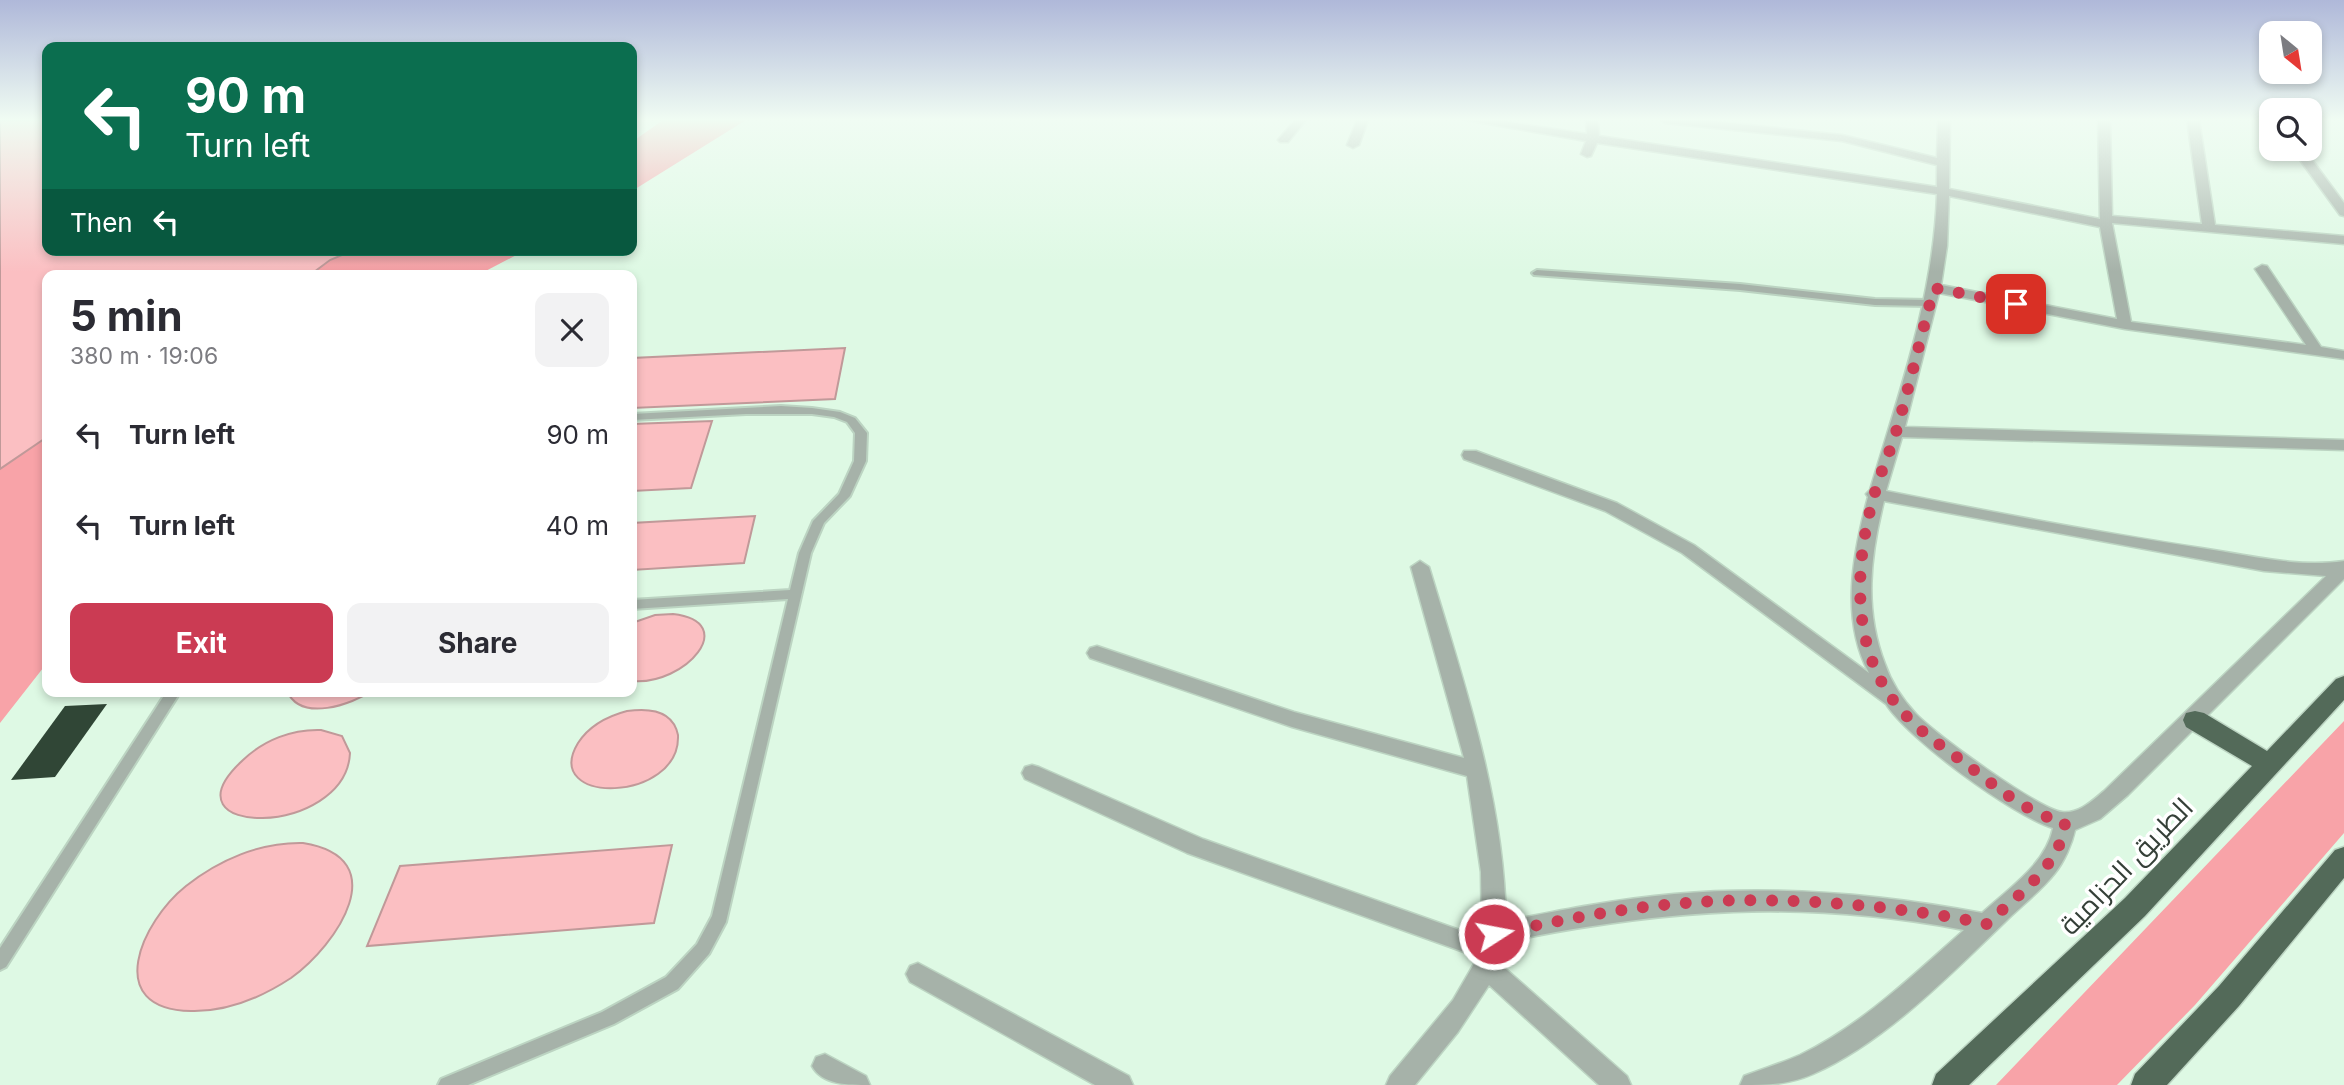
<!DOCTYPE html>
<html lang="en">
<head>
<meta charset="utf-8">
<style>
  body { margin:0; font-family:Inter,Cairo,sans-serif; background:#f2f2f3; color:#2b2b33; height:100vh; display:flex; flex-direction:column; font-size:26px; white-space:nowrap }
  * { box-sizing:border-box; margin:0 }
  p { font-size:23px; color:#7c7c81 }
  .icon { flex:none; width:38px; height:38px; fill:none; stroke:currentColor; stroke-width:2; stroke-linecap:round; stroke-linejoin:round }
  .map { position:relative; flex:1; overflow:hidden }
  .panel { position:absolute; left:42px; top:270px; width:595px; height:427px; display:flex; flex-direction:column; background:#fff; border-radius:14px; box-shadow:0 4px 10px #0003 }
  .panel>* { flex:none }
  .guide { position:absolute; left:42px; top:42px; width:595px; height:214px; border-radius:14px; box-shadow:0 4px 10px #0003; background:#0b6e4f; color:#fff; overflow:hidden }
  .needle { width:46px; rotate:150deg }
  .fabs { position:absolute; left:2259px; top:21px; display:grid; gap:14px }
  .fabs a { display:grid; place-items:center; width:63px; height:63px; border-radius:14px; background:#fff; box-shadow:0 4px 10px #0003; font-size:35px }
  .pin { position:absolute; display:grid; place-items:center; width:60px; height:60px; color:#fff; margin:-30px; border-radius:14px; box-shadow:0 4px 10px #0006 }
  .me { position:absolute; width:77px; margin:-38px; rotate:79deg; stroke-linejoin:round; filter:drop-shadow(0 0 5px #0008) }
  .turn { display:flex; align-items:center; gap:24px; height:147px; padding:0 28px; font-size:32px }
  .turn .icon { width:91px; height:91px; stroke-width:2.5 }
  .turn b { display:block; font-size:49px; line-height:60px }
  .then { display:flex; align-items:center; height:66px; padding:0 28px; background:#0003; gap:14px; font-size:26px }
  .round { display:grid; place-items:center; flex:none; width:74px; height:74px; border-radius:14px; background:#f2f2f3 }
  .head { display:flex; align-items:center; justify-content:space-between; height:119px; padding:0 28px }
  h1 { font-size:42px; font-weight:700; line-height:52px }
  .primary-button { display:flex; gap:14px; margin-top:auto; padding:14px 28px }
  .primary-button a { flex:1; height:80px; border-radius:14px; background:#cb3b53; color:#fff; font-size:28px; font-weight:700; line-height:80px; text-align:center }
  .primary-button a+a { background:#f2f2f3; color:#2b2b33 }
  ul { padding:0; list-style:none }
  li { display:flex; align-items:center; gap:21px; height:91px; padding:0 28px }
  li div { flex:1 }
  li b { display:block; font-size:26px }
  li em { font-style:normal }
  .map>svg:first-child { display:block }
  .green { fill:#f8a3a8 }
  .water { fill:#fbbfc2; stroke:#c09999; stroke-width:2 }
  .building { fill:#304636 }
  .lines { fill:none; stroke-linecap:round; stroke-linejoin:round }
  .lane-casing { stroke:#bcd4c2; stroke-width:4 }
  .street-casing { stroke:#bcd4c2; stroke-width:3 }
  .highway-casing { stroke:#bcd4c2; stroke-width:3 }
  .lane { fill:#a6b2a9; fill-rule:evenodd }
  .street { fill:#a6b2a9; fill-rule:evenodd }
  .highway { fill:#536a59; fill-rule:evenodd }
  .route { stroke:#cb3b53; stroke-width:12; stroke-dasharray:0 21.6 }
  .labels { text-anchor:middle; stroke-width:7; stroke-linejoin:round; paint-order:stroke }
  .near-street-label { font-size:28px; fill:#354038; stroke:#fff }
</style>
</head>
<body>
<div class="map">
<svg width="2344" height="1085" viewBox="0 0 2344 1085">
  <rect width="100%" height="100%" fill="#def9e4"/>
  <path class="green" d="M 663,120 L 746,120 L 632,191 L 632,142 Z
    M 354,250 L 526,250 L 478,275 L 310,275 L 330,260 Z
    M 47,437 L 47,663 L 0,723 L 0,469 Z
    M 2344,721 L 2344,833 L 2195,1005 L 2117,1085 L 1996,1085 Z"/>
  <path class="water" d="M 0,120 L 47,120 L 47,250 L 354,250 L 330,260 L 310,275 L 47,275 L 47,437 L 0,469 Z
    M 845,348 L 835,399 L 632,408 L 632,358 Z
    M 712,421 L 691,488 L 632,491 L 632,424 Z
    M 755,516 L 744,563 L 632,570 L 632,523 Z
    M 673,614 C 741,622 685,686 632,681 L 632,623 L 655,615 Z
    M 287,691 L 372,691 C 352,704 301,723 287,691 Z
    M 627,711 C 648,708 673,710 678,735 C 681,803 540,806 578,743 C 589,726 608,716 627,711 Z
    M 321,730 L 342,736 L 350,753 C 346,838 157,839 243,760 C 264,740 292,729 321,730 Z
    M 303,843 C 396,858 337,945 291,978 C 262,997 226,1012 191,1011 C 101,1009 142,921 186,886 C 219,860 260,842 303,843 Z
    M 672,845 L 654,923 L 367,946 L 400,866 Z"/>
  <path class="building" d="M 107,704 L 55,777 L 11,780 L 65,706 Z"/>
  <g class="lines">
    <g class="lane-casing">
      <path id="lane" d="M 1537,270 L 1740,284 L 1875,299 L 1930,300 L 1935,303 L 1930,306 L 1875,305 L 1740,290 L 1534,275 L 1532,273 Z
        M 781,406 L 812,408 L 840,412 L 855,418 L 867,433 L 866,461 L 850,496 L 824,523 L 811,553 L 726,922 L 709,954 L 678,989 L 614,1024 L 468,1085 L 438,1085 L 441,1079 L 602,1012 L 666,977 L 697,944 L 712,916 L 788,599 L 632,609 L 632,600 L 790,590 L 799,553 L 813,521 L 839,494 L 854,461 L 855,433 L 847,422 L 834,417 L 812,414 L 746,414 L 632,420 L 632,414 Z
        M 167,691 L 181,691 L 6,967 L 0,970 L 0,948 Z"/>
    </g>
    <g class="street-casing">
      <path id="street" d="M 1295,120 L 1306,120 L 1288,142 L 1280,142 L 1278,140 Z
        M 1357,120 L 1368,120 L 1359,145 L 1353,148 L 1347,145 Z
        M 1465,120 L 1495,120 L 1587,134 L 1586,120 L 1598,120 L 1599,136 L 1937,187 L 1937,165 L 1842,141 L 1665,123 L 1660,120 L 1702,120 L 1842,135 L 1937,158 L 1938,120 L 1950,120 L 1949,189 L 2100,219 L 2098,120 L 2110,120 L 2112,216 L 2202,224 L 2187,120 L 2199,120 L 2215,225 L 2344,236 L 2344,244 L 2112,223 L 2131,322 L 2306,345 L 2255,269 L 2262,265 L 2267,266 L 2321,347 L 2344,351 L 2344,359 L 2125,329 L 1939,293 L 1905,427 L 2344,440 L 2344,450 L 1902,437 L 1886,491 C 1991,512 2096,532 2201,548 C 2249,555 2296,568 2344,561 L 2344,579 L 2128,795 L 2100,819 L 2075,830 C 2072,844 2064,862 2055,873 C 2041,891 2021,906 2005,922 C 1950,975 1884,1043 1813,1074 C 1788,1085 1767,1085 1740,1085 L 1744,1076 C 1762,1069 1782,1063 1800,1055 C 1862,1025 1913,975 1964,930 C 1802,899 1665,909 1505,942 L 1499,963 L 1627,1076 L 1631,1085 L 1599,1085 L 1489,985 L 1458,1032 L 1415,1085 L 1386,1085 L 1390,1076 L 1453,1000 L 1478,957 L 1187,853 L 1025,779 L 1022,773 L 1025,767 L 1032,765 L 1039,767 L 1203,839 L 1482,938 L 1481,872 L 1467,776 L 1292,727 L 1090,658 L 1087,653 L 1090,648 L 1097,646 L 1294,712 L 1464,758 L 1411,567 L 1420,561 L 1429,567 C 1464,683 1504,799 1506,921 C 1561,910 1617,899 1674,894 C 1777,885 1881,894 1982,913 C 2008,889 2046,864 2053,828 C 2013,816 1908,739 1886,704 L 1682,553 L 1605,511 L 1464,459 L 1462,455 L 1464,451 L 1476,451 L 1617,503 L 1694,545 L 1869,673 C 1840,619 1853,553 1868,497 L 1866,494 L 1870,490 C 1899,393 1934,296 1937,194 L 1597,143 L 1591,156 L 1587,157 L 1581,154 L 1586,141 ZM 1949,196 L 2100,227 L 2117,319 L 1941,285 L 1947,246 ZM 1884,501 L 2264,571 L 2326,576 L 2104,791 C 2092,801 2079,814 2062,812 C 2038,809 1935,734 1916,714 C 1903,700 1891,682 1885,664 C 1864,610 1870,557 1884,501 Z
        M 2292,149 L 2304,149 L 2344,203 L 2344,216 L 2340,215 Z
        M 918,963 L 1129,1076 L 1133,1085 L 1095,1085 L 910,982 L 906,974 L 910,966 Z
        M 825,1054 L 866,1076 L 870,1085 C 848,1085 822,1085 812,1066 L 816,1057 Z"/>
    </g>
    <g class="highway-casing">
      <path id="highway" d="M 2344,676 L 2344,700 L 2145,916 L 1969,1085 L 1932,1085 L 1936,1074 L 2125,898 L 2252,766 L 2186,727 L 2183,720 L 2186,713 L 2195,711 L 2204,713 L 2267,751 L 2336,679 Z
        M 2344,847 L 2344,878 L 2239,1006 L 2167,1085 L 2131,1085 L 2135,1074 L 2219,986 L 2335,850 Z"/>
    </g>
    <use href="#lane" class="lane"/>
    <use href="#street" class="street"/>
    <use href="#highway" class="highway"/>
  </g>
  <linearGradient id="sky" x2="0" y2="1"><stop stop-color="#afb8d9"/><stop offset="0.44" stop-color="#f0fcf3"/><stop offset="1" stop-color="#f0fcf3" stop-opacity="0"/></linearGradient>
  <rect width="2344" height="272" fill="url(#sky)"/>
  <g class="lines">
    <path class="route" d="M 1494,934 C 1562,920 1630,906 1700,902 C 1788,896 1901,906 1987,924 C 2016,896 2062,865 2065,822 C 2027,815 1992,783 1961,760 C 1938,744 1915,728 1897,705 C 1849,646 1855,560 1875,492 C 1881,471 1890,452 1896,432 C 1910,384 1921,336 1934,288 L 2016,304"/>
  </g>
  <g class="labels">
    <g class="near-street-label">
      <text transform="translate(2126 866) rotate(-46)" y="10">الطريق الحزامية</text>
    </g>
  </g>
</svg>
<div class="fabs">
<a><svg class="needle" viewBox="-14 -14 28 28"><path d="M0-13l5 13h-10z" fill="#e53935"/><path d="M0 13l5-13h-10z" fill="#7c7c81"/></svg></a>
<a><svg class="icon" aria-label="search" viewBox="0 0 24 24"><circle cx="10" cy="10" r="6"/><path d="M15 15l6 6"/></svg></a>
</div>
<div class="pin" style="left:2016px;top:304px;background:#d93025"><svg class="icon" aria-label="arrive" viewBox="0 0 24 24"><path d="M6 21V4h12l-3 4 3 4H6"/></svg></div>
<svg class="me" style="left:1494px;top:934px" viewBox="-20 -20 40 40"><circle r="17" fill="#cb3b53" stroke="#fff" stroke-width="3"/><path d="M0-11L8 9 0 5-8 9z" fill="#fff"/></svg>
<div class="guide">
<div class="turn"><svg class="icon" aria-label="left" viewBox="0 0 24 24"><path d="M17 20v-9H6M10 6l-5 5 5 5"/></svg><div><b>90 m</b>Turn left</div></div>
<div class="then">Then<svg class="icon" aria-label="left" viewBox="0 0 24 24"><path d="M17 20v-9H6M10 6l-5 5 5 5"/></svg></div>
</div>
<section class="panel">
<div class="head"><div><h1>5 min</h1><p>380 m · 19:06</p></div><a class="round"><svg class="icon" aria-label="close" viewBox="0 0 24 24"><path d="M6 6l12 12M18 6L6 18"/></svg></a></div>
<ul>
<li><svg class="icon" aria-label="left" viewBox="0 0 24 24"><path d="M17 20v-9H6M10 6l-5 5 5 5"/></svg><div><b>Turn left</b></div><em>90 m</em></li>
<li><svg class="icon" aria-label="left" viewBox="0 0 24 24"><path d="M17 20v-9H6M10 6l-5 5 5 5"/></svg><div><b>Turn left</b></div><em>40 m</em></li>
</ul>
<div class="primary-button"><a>Exit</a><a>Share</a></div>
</section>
</div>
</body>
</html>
